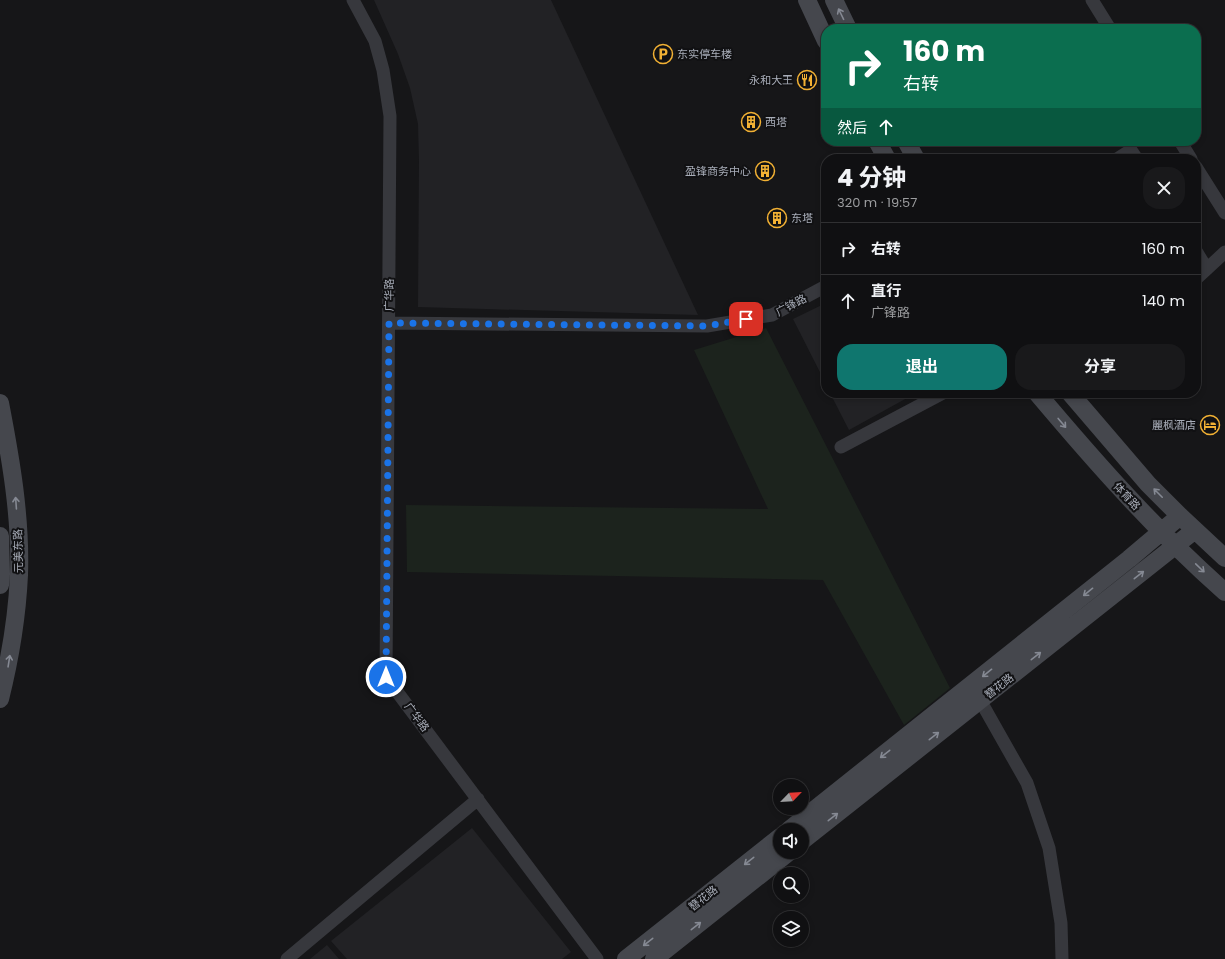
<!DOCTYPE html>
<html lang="zh">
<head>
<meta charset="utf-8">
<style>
  body { margin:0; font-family:Poppins,"Noto Sans SC",sans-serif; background:#19191b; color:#f1f3f6; height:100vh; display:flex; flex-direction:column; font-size:15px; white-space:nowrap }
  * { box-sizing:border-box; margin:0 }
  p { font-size:13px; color:#9c9d9f }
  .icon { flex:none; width:22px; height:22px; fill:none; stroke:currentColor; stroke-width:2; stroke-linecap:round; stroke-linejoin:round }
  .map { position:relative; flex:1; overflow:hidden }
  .panel { position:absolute; left:821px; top:154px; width:380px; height:244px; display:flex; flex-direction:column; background:#101012; border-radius:16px; box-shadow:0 2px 6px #0003,0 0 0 1px #303032 }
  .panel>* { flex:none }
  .hud { position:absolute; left:821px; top:24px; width:380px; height:122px; border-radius:16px; box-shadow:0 2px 6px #0003,0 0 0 1px #303032; background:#0b6e4f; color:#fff; overflow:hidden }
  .needle { width:26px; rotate:65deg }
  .fabs { position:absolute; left:773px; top:779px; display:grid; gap:8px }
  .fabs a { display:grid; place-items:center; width:36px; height:36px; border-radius:50%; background:#101012; box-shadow:0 2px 6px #0003,0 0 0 1px #303032; font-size:20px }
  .pin { position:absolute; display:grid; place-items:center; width:34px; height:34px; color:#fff; margin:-17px; border-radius:8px; box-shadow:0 2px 6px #0006 }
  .me { position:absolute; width:44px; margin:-22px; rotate:0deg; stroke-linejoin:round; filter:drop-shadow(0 0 3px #0008) }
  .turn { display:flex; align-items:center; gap:14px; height:84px; padding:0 16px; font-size:18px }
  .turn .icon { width:52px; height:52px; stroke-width:2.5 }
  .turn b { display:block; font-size:28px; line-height:34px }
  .then { display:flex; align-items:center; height:38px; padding:0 16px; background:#0003; gap:8px; font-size:15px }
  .round { display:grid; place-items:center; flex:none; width:42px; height:42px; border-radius:16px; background:#19191b }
  .summary { display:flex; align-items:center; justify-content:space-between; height:68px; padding:0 16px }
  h1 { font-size:24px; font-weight:700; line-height:30px }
  .primary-button { display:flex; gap:8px; margin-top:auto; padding:8px 16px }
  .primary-button a { flex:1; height:46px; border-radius:16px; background:#0f766e; color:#fff; font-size:16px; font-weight:700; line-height:46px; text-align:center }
  .primary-button a+a { background:#19191b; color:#f1f3f6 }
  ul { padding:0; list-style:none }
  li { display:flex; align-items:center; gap:12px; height:52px; padding:0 16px; border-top:1px solid #303032 }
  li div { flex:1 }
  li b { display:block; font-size:15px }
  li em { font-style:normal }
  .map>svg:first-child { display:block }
  .built { fill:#222225 }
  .green { fill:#1c231d }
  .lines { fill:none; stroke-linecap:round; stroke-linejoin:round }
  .street { stroke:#37383d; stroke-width:13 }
  .secondary { stroke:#45474d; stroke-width:18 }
  .oneway { stroke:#858993 }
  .route { stroke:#1a73e8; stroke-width:7; stroke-dasharray:0 12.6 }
  .labels { text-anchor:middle; stroke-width:4; stroke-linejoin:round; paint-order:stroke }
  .poi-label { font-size:11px; fill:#a8adb8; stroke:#111113; text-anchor:start }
  .street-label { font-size:11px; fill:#a8adb8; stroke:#111113 }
</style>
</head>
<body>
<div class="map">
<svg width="1225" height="959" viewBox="0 0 1225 959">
  <rect width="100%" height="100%" fill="#161618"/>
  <path class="built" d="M 374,0 L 551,0 L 698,315 L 418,307 L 419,160 L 418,124 L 410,88 L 398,54 Z
    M 826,303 L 826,384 L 793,319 Z
    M 830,393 L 916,393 L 849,430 Z
    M 472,828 L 571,952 L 562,959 L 347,959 L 331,941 Z
    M 327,945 L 339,959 L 310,959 Z"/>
  <path class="green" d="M 766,328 L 950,688 L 904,725 L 823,580 L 407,572 L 406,505 L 768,509 L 694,350 Z"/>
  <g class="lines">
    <path class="street" d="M 353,0 L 375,41 L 383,70 L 390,116 L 386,677 L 597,959
      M 1092,0 L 1110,29
      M 1180,141 L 1191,159
      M 1117,159 L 1131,150 L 1137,159
      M 1196,167 L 1225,213
      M 1196,251 L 1207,269
      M 1196,279 L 1225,252
      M 389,323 L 707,326 L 772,315 L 826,286
      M 841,447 L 943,393
      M 980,700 L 1027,783 L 1049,848 L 1061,923 L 1062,959
      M 287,959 L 478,799"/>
    <path class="secondary" d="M 807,0 L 826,41
      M 834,0 L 848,29
      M 877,141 L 887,159
      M 906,141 L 916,159
      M 1037,393 C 1096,463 1156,531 1225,592
      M 1070,393 L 1148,484 L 1180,516 L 1225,558
      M 0,403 C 11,460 21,518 19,575 C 17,617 10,659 0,699
      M 0,536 L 1,574 L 0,585
      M 789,830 L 1129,559 L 1180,516
      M 802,841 L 1195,530
      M 626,959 L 780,837
      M 654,959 L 789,852"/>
  </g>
  <defs><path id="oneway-shaft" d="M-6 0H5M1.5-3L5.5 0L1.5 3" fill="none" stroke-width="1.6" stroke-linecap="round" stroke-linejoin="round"/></defs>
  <g class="oneway">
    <use href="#oneway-shaft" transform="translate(841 14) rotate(-116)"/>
    <use href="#oneway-shaft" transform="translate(1062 423) rotate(50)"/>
    <use href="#oneway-shaft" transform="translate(1158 493) rotate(-135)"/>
    <use href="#oneway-shaft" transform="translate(16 503) rotate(-94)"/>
    <use href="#oneway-shaft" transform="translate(1200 568) rotate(44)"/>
    <use href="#oneway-shaft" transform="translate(1139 575) rotate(-38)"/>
    <use href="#oneway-shaft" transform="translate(1088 592) rotate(141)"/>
    <use href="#oneway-shaft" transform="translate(1036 656) rotate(-38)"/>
    <use href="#oneway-shaft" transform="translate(9 661) rotate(-81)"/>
    <use href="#oneway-shaft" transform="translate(987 673) rotate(141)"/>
    <use href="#oneway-shaft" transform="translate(934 736) rotate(-38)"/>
    <use href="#oneway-shaft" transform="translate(885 754) rotate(142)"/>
    <use href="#oneway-shaft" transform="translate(833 817) rotate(-38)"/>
    <use href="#oneway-shaft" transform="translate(749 861) rotate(142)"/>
    <use href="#oneway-shaft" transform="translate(696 926) rotate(-38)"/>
    <use href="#oneway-shaft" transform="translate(648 942) rotate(142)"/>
  </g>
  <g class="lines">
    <path class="route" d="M 386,677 L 389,323 L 707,326 L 746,319"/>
  </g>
  <defs>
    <g id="parking-ring" transform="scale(1)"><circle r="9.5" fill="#111113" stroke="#f2b134" stroke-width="1.5"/><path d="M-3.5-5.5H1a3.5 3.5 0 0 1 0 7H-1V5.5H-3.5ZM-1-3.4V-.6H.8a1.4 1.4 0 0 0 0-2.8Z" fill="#f2b134"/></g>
    <g id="restaurant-ring" transform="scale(1)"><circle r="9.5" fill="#111113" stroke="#f2b134" stroke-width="1.5"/><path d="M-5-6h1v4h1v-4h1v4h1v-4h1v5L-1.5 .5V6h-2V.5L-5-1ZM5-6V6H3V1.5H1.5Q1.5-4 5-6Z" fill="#f2b134"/></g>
    <g id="building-ring" transform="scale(1)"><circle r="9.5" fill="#111113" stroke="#f2b134" stroke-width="1.5"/><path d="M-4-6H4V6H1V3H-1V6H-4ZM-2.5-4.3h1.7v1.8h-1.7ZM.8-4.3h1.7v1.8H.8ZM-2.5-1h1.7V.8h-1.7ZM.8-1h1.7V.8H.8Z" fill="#f2b134"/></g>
    <g id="hotel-ring" transform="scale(1)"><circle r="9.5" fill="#111113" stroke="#f2b134" stroke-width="1.5"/><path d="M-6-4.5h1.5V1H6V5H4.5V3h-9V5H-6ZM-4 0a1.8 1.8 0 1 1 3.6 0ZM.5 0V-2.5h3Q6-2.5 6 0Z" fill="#f2b134"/></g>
  </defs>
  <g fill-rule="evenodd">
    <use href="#parking-ring" x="663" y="54"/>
    <use href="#restaurant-ring" x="807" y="80"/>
    <use href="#building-ring" x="751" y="122"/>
    <use href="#building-ring" x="765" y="171"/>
    <use href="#building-ring" x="777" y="218"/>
    <use href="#hotel-ring" x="1210" y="425"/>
  </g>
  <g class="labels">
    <g class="poi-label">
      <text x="677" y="58">东实停车楼</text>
      <text x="793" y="84" text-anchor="end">永和大王</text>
      <text x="765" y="126">西塔</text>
      <text x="751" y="175" text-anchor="end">盈锋商务中心</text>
      <text x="791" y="222">东塔</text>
      <text x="1196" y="429" text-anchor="end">麗枫酒店</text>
    </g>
    <g class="street-label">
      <text transform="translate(389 295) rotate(-90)" y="4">广华路</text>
      <text transform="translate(791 305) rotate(-28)" y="4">广锋路</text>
      <text transform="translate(1127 496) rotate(47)" y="4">体育路</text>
      <text transform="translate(18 551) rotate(-91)" y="4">元美东路</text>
      <text transform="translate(999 686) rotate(-38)" y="4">簪花路</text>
      <text transform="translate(417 717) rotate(53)" y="4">广华路</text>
      <text transform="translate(703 898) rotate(-38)" y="4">簪花路</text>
    </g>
  </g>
</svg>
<div class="fabs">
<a><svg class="needle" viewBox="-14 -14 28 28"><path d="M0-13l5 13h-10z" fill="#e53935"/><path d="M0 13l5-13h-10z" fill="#9c9d9f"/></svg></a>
<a><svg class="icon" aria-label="sound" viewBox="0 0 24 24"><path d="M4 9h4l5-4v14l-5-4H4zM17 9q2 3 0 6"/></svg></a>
<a><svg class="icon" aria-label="search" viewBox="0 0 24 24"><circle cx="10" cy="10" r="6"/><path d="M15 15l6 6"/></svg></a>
<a><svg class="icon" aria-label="layers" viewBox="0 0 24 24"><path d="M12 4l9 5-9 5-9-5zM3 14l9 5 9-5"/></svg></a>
</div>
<div class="pin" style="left:746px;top:319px;background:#d93025"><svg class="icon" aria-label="arrive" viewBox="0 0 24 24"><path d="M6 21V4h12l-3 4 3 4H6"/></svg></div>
<svg class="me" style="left:386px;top:677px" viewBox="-20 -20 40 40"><circle r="17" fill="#1a73e8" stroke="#fff" stroke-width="3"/><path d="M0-11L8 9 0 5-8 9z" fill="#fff"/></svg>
<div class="hud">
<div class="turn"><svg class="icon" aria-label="right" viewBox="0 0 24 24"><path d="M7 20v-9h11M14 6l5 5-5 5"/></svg><div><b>160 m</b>右转</div></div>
<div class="then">然后<svg class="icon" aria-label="ahead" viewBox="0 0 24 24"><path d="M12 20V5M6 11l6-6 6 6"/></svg></div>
</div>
<section class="panel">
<div class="summary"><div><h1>4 分钟</h1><p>320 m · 19:57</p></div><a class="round"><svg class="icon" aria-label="close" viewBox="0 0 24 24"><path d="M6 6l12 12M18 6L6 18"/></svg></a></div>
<ul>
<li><svg class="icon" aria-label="right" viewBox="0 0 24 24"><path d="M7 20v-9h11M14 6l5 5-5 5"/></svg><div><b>右转</b></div><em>160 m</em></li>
<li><svg class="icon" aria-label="ahead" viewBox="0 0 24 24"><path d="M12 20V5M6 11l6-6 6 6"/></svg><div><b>直行</b><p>广锋路</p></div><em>140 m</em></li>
</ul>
<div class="primary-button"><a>退出</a><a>分享</a></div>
</section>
</div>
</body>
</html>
